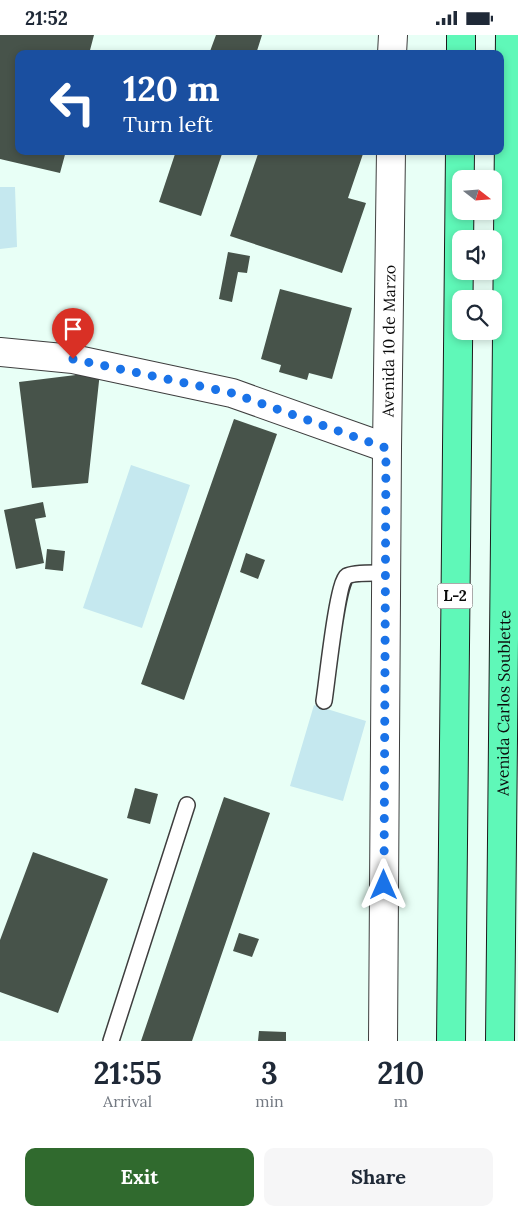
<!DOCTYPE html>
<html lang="en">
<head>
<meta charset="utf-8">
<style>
  body { margin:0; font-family:Lora,serif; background:#f6f6f7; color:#1f2937; height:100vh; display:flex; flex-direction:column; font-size:19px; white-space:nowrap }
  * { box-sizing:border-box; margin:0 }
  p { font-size:16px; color:#747a83 }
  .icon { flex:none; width:28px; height:28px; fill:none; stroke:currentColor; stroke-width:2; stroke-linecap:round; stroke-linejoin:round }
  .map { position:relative; height:1006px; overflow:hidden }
  .side { display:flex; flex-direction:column; background:#fff; flex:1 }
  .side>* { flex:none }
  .banner { position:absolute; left:15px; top:15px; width:489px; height:105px; border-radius:10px; box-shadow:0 2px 8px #0003; background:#1a4fa0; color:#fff; overflow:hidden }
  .needle { width:32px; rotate:107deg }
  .fabs { position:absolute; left:452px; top:135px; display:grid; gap:10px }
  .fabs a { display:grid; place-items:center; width:50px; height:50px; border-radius:10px; background:#fff; box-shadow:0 2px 8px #0003; font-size:25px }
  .pin { position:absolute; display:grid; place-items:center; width:42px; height:42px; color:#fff; margin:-51px -21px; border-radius:50% 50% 50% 0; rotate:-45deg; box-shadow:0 0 5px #0007 }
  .pin .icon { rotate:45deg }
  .me { position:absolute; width:55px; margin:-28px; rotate:0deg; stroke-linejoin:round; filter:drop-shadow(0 0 4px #0008) }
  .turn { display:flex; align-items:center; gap:18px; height:105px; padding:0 25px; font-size:22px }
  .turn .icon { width:65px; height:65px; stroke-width:2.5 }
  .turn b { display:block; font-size:35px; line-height:42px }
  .eta { display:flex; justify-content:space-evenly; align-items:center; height:85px; text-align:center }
  .eta b { font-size:30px; font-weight:800; line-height:35px }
  .button { display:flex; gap:10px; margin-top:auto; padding:10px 25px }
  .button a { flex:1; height:58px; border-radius:10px; background:#306a2e; color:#fff; font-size:20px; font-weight:800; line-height:58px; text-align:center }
  .button a+a { background:#f6f6f7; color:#1f2937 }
  .status { display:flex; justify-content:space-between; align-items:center; height:35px; padding:0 25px; background:#fff; direction:ltr }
  .status svg { height:14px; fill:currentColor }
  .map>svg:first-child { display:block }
  .pitch { fill:#c5e8ef }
  .building { fill:#47534a }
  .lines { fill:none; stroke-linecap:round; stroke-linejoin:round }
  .lane-casing { stroke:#3e3e3e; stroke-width:18 }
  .street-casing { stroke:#3e3e3e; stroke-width:30 }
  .primary-casing { stroke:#1c1c1c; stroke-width:30 }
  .lane { stroke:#fff; stroke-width:15 }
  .street { stroke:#fff; stroke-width:28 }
  .primary { stroke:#5ff8b8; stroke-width:28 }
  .route { stroke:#1a73e8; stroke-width:9; stroke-dasharray:0 16.2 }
  .labels { text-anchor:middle; stroke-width:5; stroke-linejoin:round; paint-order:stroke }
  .shield { fill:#fff; stroke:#545454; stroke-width:1 }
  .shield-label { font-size:15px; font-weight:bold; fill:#0b0b0b }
  .street-label { font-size:16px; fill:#0b0b0b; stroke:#fff }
</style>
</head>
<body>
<div class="status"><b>21:52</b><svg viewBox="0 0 49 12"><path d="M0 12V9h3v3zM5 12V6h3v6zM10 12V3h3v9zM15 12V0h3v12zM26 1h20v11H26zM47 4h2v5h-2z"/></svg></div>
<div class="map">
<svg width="518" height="1006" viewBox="0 0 518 1006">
  <rect width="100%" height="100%" fill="#e8fff6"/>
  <path class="pitch" d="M 0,152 L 15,152 L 17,212 L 0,214 Z
    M 131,430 L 190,450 L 142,593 L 83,573 Z
    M 314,670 L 366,686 L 343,766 L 290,751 Z"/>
  <path class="building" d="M 0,0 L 94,0 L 89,19 L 19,19 L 19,116 L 66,116 L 60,138 L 0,124 Z
    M 216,0 L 262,0 L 256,19 L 209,19 Z
    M 176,116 L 223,116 L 201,181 L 159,167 Z
    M 259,116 L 364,116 L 348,163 L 366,168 L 342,238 L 230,201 Z
    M 228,217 L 250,221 L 247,238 L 238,237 L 232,267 L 219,264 Z
    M 280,254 L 352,273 L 332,344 L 309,338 L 307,345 L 279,337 L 281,330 L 261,324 Z
    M 100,337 L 88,448 L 32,453 L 19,347 Z
    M 234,384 L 277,399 L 184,665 L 141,649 Z
    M 43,467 L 46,482 L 35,484 L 44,528 L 16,534 L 4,475 Z
    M 47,514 L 65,516 L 63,536 L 45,534 Z
    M 246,518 L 265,525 L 258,544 L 240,537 Z
    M 135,753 L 158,759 L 150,789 L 127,783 Z
    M 224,762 L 270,778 L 192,1006 L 141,1006 Z
    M 33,817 L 108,844 L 58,978 L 0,957 L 0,905 Z
    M 239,898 L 259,904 L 252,922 L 233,916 Z
    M 259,996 L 286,997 L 286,1006 L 258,1006 Z"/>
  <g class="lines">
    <g class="lane-casing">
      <path id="lane" d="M 324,666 C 327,648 337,547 347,541 C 354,537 377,538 386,538
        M 111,1006 L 187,770"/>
    </g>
    <g class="street-casing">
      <g id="street">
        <path d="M 392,19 L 393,0"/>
        <path d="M 0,317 L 73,324 L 232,358 L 387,413"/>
        <path id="s1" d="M 383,1006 L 387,413 L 391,116"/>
      </g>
    </g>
    <g class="primary-casing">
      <g id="primary">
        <path d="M 461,19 L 461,0"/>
        <path d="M 451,1006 L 460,116"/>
        <path id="s2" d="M 500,1006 L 510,0"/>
      </g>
    </g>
    <use href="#lane" class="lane"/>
    <use href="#street" class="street"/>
    <use href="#primary" class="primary"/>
  </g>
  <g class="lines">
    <path class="route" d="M 73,324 L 232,358 L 386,413 L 384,850"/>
  </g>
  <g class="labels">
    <rect class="shield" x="437.5" y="548.5" width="35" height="25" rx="4"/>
    <g class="shield-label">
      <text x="455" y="566">L-2</text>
    </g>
    <g class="street-label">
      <text dy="6" stroke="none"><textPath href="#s1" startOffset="700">Avenida 10 de Marzo</textPath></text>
      <text dy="6" stroke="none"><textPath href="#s2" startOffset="338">Avenida Carlos Soublette</textPath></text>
    </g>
  </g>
</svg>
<div class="fabs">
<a><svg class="needle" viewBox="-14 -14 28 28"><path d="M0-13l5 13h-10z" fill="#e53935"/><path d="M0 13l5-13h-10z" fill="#747a83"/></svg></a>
<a><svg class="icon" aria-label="sound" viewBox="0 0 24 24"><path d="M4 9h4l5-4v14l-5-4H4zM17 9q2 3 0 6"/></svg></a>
<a><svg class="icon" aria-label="search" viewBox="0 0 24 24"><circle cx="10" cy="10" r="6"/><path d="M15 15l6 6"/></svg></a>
</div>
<div class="pin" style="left:73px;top:324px;background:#d93025"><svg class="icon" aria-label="arrive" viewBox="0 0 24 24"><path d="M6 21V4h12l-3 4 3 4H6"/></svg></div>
<svg class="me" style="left:384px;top:850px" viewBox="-20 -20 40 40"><path d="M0-17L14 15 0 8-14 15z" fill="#1a73e8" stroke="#fff" stroke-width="4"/></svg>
<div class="banner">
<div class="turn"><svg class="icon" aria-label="left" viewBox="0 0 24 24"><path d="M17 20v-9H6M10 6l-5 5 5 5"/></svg><div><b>120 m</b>Turn left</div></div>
</div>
</div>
<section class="side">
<div class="eta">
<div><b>21:55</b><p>Arrival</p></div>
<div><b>3</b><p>min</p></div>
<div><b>210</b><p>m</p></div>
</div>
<div class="button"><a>Exit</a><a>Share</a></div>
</section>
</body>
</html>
